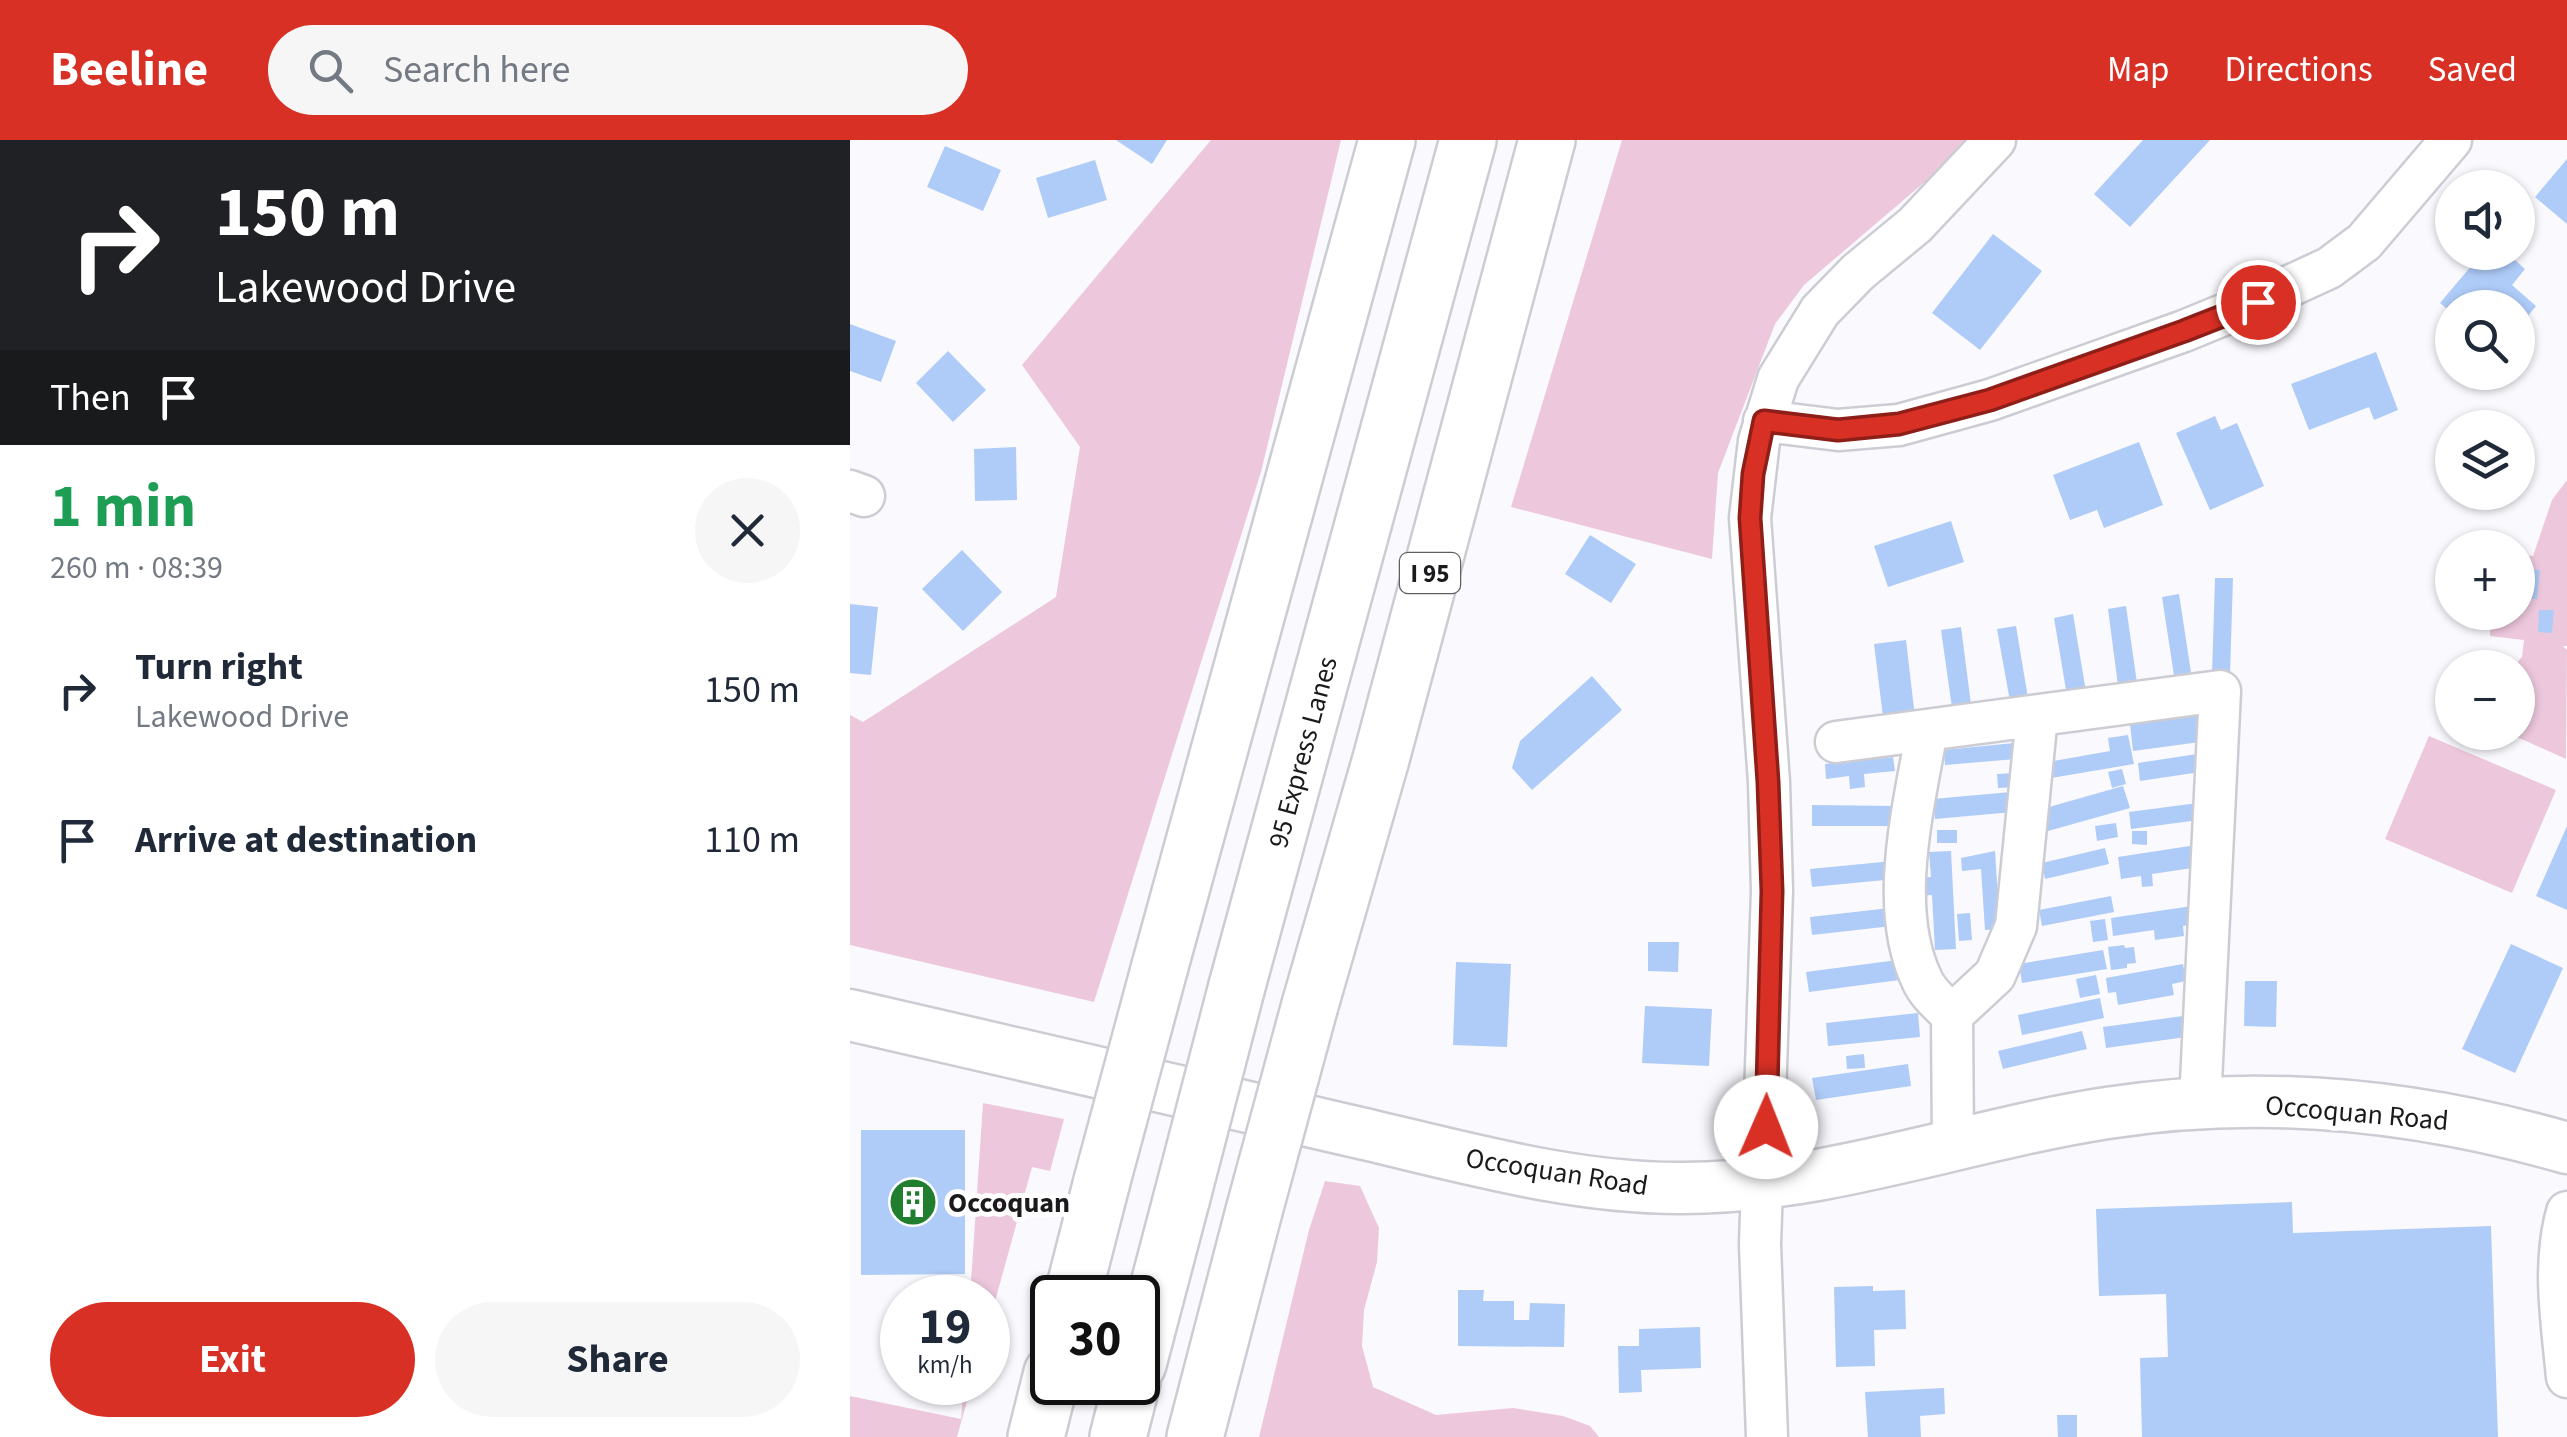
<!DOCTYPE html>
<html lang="en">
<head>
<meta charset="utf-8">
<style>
  body { margin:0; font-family:"Source Sans 3",sans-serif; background:#f6f6f7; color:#1f2937; height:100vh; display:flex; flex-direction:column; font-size:38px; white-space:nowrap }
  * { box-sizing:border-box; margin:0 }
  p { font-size:32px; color:#747a83 }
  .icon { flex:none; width:55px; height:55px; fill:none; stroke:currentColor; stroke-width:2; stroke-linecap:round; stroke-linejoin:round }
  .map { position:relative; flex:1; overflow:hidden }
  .sheet { display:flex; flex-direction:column; background:#fff; width:850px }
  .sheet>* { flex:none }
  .hud { background:#202124; color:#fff; overflow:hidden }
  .buttons { position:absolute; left:1585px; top:30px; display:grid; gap:20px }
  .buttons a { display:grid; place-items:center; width:100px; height:100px; border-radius:50%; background:#fff; box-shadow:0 2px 8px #0004; font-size:50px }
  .speed { position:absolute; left:30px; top:1135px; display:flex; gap:20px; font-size:50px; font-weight:700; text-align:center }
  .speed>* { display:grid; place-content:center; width:130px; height:130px; border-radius:50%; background:#fff; box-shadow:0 2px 8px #0004; line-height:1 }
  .speed small { font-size:25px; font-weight:400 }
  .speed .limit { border:5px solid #111; border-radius:15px; background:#fff; color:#111 }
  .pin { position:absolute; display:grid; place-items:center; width:85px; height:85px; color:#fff; margin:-42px; border:5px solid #fff; border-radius:50%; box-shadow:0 2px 10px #0007 }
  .me { position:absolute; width:110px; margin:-55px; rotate:1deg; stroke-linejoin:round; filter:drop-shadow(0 0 8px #0008) }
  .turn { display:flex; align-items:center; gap:35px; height:210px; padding:0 50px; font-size:45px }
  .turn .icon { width:130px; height:130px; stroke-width:2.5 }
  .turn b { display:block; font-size:70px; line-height:85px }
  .then { display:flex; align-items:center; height:95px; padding:0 50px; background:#0003; gap:20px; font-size:38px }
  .round { display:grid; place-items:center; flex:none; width:105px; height:105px; border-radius:52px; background:#f6f6f7 }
  .headline { display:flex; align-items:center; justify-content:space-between; height:170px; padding:0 50px }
  h1 { font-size:60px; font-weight:700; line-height:75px; color:#1e9e55 }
  .action { display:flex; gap:20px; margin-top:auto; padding:20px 50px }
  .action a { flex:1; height:115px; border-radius:60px; background:#d93025; color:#fff; font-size:40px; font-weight:700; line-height:115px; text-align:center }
  .action a+a { background:#f6f6f7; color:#1f2937 }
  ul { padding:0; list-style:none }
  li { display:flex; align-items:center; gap:30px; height:150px; padding:0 50px }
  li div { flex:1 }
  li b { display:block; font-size:38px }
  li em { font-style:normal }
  header { display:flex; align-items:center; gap:60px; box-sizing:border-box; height:140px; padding:0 50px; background:#d93025; color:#fff }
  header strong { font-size:48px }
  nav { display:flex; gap:55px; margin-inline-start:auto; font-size:35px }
  .search { width:700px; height:90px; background:#f6f6f7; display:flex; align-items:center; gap:25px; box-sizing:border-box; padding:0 35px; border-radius:55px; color:#747a83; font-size:38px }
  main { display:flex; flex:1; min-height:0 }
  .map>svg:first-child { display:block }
  .green { fill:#edc8dd }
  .building { fill:#afccf8 }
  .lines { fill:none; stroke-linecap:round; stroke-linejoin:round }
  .minor-casing { stroke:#ccccd4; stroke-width:45 }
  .major-casing { stroke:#ccccd4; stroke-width:55 }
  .highway-casing { stroke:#ccccd4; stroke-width:60 }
  .minor { stroke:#fff; stroke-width:40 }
  .major { stroke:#fff; stroke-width:50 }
  .highway { stroke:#fff; stroke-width:55 }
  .highway-bridge-casing { stroke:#ccccd4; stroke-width:60; stroke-linecap:butt }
  .highway-bridge { stroke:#fff; stroke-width:55 }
  .route-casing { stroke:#8d1f18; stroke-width:25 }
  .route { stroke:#d93025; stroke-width:18 }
  .labels { text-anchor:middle; stroke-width:10; stroke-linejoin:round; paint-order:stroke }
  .shield { fill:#fff; stroke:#5f5f61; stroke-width:2.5 }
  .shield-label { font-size:25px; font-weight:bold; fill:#1a1a1d }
  .street-label { font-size:28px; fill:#1a1a1d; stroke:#fff }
  .poi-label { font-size:28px; font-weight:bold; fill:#1a1a1d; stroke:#fff; text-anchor:start }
</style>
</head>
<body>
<header>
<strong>Beeline</strong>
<div class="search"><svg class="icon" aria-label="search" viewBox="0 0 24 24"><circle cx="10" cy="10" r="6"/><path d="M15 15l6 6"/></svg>Search here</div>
<nav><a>Map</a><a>Directions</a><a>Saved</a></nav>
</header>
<main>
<section class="sheet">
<div class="hud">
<div class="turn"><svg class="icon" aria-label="right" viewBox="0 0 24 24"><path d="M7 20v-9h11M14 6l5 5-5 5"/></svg><div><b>150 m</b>Lakewood Drive</div></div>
<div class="then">Then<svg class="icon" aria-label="arrive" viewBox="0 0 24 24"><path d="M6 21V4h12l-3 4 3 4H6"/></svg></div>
</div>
<div class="headline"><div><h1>1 min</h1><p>260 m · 08:39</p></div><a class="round"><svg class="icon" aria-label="close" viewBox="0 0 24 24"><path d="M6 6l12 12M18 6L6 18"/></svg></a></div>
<ul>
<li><svg class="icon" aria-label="right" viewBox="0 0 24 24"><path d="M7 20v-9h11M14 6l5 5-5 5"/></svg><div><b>Turn right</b><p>Lakewood Drive</p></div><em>150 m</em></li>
<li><svg class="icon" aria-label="arrive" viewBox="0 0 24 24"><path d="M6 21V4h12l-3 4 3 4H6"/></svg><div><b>Arrive at destination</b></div><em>110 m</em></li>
</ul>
<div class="action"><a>Exit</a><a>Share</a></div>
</section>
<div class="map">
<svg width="1717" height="1297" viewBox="0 0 1717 1297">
  <rect width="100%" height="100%" fill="#f9f9fe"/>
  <path class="green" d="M 361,0 L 491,0 L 411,332 L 244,862 L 0,805 L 0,575 L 13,582 L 206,457 L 230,307 L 172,225 Z
    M 772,0 L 1116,0 L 1104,17 L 954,145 L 925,184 L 868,333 L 862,419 L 661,367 Z
    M 1717,340 L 1717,506 L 1713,506 L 1717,510 L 1716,619 L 1658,593 L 1668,592 L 1668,528 L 1663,527 L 1672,517 L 1674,500 L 1640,496 L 1641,473 L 1668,472 L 1668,415 L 1683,416 L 1702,360 Z
    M 1579,596 L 1706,650 L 1662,753 L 1535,699 Z
    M 133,963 L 214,979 L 200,1031 L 182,1027 L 138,1187 L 138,1158 L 120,1157 Z
    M 475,1041 L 510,1046 L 529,1088 L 527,1122 L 514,1170 L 512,1206 L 523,1247 L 586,1275 L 663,1268 L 713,1276 L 740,1286 L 749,1297 L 409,1297 L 459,1090 Z
    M 114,1243 L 122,1243 L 107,1297 L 0,1297 L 0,1256 L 111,1279 Z"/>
  <path class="building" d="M 266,0 L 317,0 L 302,24 Z
    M 1293,0 L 1360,0 L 1280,87 L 1244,54 Z
    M 95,6 L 151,30 L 133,71 L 77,47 Z
    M 1717,19 L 1717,84 L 1685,57 Z
    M 245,20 L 257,60 L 198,78 L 186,38 Z
    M 1143,94 L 1192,131 L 1130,210 L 1082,173 Z
    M 1633,112 L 1656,112 L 1675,129 L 1662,145 L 1686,166 L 1668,188 L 1668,168 L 1602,168 L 1602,173 L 1590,163 Z
    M 0,184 L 46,201 L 31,242 L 0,231 Z
    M 98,211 L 136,250 L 103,282 L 66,243 Z
    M 1526,212 L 1548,270 L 1524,280 L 1519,267 L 1459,290 L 1441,244 Z
    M 1365,276 L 1371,290 L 1387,283 L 1414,346 L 1360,370 L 1326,293 Z
    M 1289,302 L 1313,365 L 1254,388 L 1247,370 L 1220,380 L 1203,335 Z
    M 166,307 L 167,360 L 125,361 L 124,309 Z
    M 1101,381 L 1114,422 L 1038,447 L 1024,406 Z
    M 740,395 L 786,424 L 761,463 L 715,434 Z
    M 112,410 L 152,452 L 113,491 L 72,449 Z
    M 1668,428 L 1690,430 L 1687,459 L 1668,458 Z
    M 1365,438 L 1383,438 L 1380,534 L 1362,534 Z
    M 1329,454 L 1342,539 L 1325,542 L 1312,457 Z
    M 0,464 L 28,467 L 21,535 L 0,533 Z
    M 1276,466 L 1288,550 L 1269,553 L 1258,469 Z
    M 1689,470 L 1704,470 L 1702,493 L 1688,492 Z
    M 1223,474 L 1236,552 L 1217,556 L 1204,478 Z
    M 1166,486 L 1179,564 L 1161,567 L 1147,489 Z
    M 1111,487 L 1122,572 L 1103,575 L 1091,490 Z
    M 1056,500 L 1066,586 L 1033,577 L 1024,504 Z
    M 742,536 L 772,570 L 682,650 L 662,628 L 670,601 Z
    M 1347,575 L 1350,602 L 1283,611 L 1280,584 Z
    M 1278,595 L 1284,624 L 1201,638 L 1198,622 L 1260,611 L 1258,598 Z
    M 1164,603 L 1166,619 L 1095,625 L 1094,610 Z
    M 1347,614 L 1350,632 L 1290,641 L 1288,623 Z
    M 1043,617 L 1045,631 L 1014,634 L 1015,647 L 1000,649 L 999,636 L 976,639 L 975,624 Z
    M 1272,629 L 1276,644 L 1262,648 L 1258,632 Z
    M 1164,633 L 1165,647 L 1148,648 L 1147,634 Z
    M 1273,646 L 1280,668 L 1198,691 L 1192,669 Z
    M 1161,652 L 1163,672 L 1085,679 L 1083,659 Z
    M 1348,663 L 1349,680 L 1281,689 L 1279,672 Z
    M 962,665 L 1046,666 L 1046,686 L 962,686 Z
    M 1266,683 L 1268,697 L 1247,701 L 1245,686 Z
    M 1717,686 L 1717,770 L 1686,756 Z
    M 1087,690 L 1107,690 L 1107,703 L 1087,703 Z
    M 1282,691 L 1297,691 L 1297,705 L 1282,704 Z
    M 1346,705 L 1349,727 L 1302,734 L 1303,746 L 1292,747 L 1291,736 L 1271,739 L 1268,717 Z
    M 1255,708 L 1259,724 L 1195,739 L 1192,723 Z
    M 1101,711 L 1106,809 L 1085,810 L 1082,755 L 1068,756 L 1067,738 L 1081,737 L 1079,712 Z
    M 1145,711 L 1150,789 L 1135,790 L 1131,729 L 1112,731 L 1111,718 Z
    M 1043,721 L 1045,739 L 962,747 L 960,729 Z
    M 1261,756 L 1264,772 L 1192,786 L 1189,770 Z
    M 1342,766 L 1344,784 L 1333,786 L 1334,796 L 1305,800 L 1304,790 L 1263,796 L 1261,778 Z
    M 1040,768 L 1042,786 L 962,795 L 960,777 Z
    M 1120,773 L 1122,800 L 1109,801 L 1107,774 Z
    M 1255,779 L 1258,800 L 1243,802 L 1240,781 Z
    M 798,802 L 829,802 L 828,832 L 798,831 Z
    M 1661,804 L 1713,828 L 1665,933 L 1612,909 Z
    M 1274,805 L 1275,808 L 1284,807 L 1286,823 L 1277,824 L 1277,828 L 1261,830 L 1258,807 Z
    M 1253,810 L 1257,829 L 1172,843 L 1169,824 Z
    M 1055,819 L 1057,839 L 959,852 L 956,832 Z
    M 606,822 L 661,824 L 657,907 L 603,905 Z
    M 1333,824 L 1336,841 L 1322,844 L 1324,855 L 1268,865 L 1266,852 L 1258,853 L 1256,838 Z
    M 1246,835 L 1250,854 L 1230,858 L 1226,839 Z
    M 1395,841 L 1427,841 L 1426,887 L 1394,886 Z
    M 1250,858 L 1254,878 L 1172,895 L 1168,875 Z
    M 795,866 L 862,869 L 859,926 L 792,923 Z
    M 1068,873 L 1070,897 L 978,906 L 976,883 Z
    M 1333,876 L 1336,897 L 1256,908 L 1253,887 Z
    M 1232,891 L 1237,909 L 1153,929 L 1148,911 Z
    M 1014,914 L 1015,928 L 997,929 L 996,916 Z
    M 1058,924 L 1061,946 L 966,960 L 962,938 Z
    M 11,990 L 115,990 L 115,1134 L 11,1135 Z
    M 1442,1062 L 1443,1093 L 1641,1086 L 1648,1297 L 1292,1297 L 1290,1218 L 1318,1217 L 1316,1154 L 1249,1156 L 1246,1069 Z
    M 1023,1146 L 1023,1151 L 1055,1150 L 1056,1189 L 1024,1190 L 1025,1226 L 986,1227 L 984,1147 Z
    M 608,1150 L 634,1150 L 633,1161 L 664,1161 L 664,1180 L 679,1180 L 680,1163 L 715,1164 L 714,1207 L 608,1206 Z
    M 49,1180 L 52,1180 L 52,1226 L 47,1226 Z
    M 850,1187 L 851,1228 L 791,1230 L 792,1252 L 769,1253 L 768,1206 L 789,1206 L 789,1189 Z
    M 1094,1248 L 1095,1274 L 1070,1276 L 1071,1297 L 1018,1297 L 1015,1252 Z
    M 1207,1275 L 1227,1275 L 1227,1297 L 1208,1297 Z"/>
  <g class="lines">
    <g class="minor-casing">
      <path id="minor" d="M 914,281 L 988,290 L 1049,285 L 1140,260 L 1334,191 L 1407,161 L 1479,128 L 1514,102 L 1601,0
        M 0,351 L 14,356
        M 1077,590 C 1064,666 1037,767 1072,840 C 1078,854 1092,865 1102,875 L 1103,1006
        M 986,602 L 1370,551 L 1350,963
        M 1102,875 L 1145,835 L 1166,786 L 1187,576
        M 1717,1072 C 1702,1126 1712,1183 1717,1237
        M 917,1297 L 910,1104 L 922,751 L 919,642 L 900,378 L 909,301 L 928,239 L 970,171 L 1008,132 L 1065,85 L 1145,0"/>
    </g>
    <g class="major-casing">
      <path id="major" d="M 0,875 C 165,914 331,952 497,990 C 607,1015 720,1049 833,1048 C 978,1048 1115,995 1257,973 C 1411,949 1568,965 1717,1008"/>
    </g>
    <g class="highway-casing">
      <path id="highway" d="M 310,826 L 537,0
        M 387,846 L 618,0
        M 460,865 L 531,619 L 697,0
        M 222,1158 L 252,1041
        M 288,1224 L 332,1057
        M 186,1297 L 202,1233
        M 268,1297 L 282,1242
        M 345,1297 L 404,1071"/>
    </g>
    <use href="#minor" class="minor"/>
    <use href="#major" class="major"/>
    <use href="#highway" class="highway"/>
    <g class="highway-bridge-casing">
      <path id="highway-bridge" d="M 252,1041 L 310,826
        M 332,1057 L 387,846
        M 404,1071 L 460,865"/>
    </g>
    <use href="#highway-bridge" class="highway-bridge"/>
  </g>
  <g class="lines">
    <g class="route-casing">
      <path id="route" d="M 916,987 L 922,751 L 918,642 L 900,378 L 903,334 L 914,281 L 988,290 L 1049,284 L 1140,260 L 1334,191 L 1408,162"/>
    </g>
    <use href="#route" class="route"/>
  </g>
  <defs>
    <g id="building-disc" transform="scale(2.5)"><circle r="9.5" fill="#217e2f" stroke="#fff"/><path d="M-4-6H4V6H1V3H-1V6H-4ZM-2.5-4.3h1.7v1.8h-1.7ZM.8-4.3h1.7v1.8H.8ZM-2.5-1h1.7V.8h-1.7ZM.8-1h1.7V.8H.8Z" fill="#fff"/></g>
  </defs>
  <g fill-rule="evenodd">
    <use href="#building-disc" x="63" y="1062"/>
  </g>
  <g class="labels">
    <rect class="shield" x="550" y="413" width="60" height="40" rx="8"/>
    <g class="shield-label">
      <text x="580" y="442">I 95</text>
    </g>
    <g class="street-label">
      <text transform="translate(452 612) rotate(-75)" y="10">95 Express Lanes</text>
      <text transform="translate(1507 972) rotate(5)" y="10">Occoquan Road</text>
      <text transform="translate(707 1031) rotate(9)" y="10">Occoquan Road</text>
    </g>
    <g class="poi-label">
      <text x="98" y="1072">Occoquan</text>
    </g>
  </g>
</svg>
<div class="buttons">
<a><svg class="icon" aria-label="sound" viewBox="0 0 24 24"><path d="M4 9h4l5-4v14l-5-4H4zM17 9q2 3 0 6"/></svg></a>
<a><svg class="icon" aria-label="search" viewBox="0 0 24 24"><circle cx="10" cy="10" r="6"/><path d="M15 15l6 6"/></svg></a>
<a><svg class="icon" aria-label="layers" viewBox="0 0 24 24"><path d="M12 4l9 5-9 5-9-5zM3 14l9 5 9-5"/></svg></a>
<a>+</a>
<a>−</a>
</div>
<div class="speed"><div>19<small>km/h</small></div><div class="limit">30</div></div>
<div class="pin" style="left:1408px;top:162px;background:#d93025"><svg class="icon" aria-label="arrive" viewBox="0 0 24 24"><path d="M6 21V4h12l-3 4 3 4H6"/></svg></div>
<svg class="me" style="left:916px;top:987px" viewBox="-20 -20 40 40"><circle r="19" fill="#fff"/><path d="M0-13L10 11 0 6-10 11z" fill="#d93025"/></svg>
</div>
</main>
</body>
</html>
